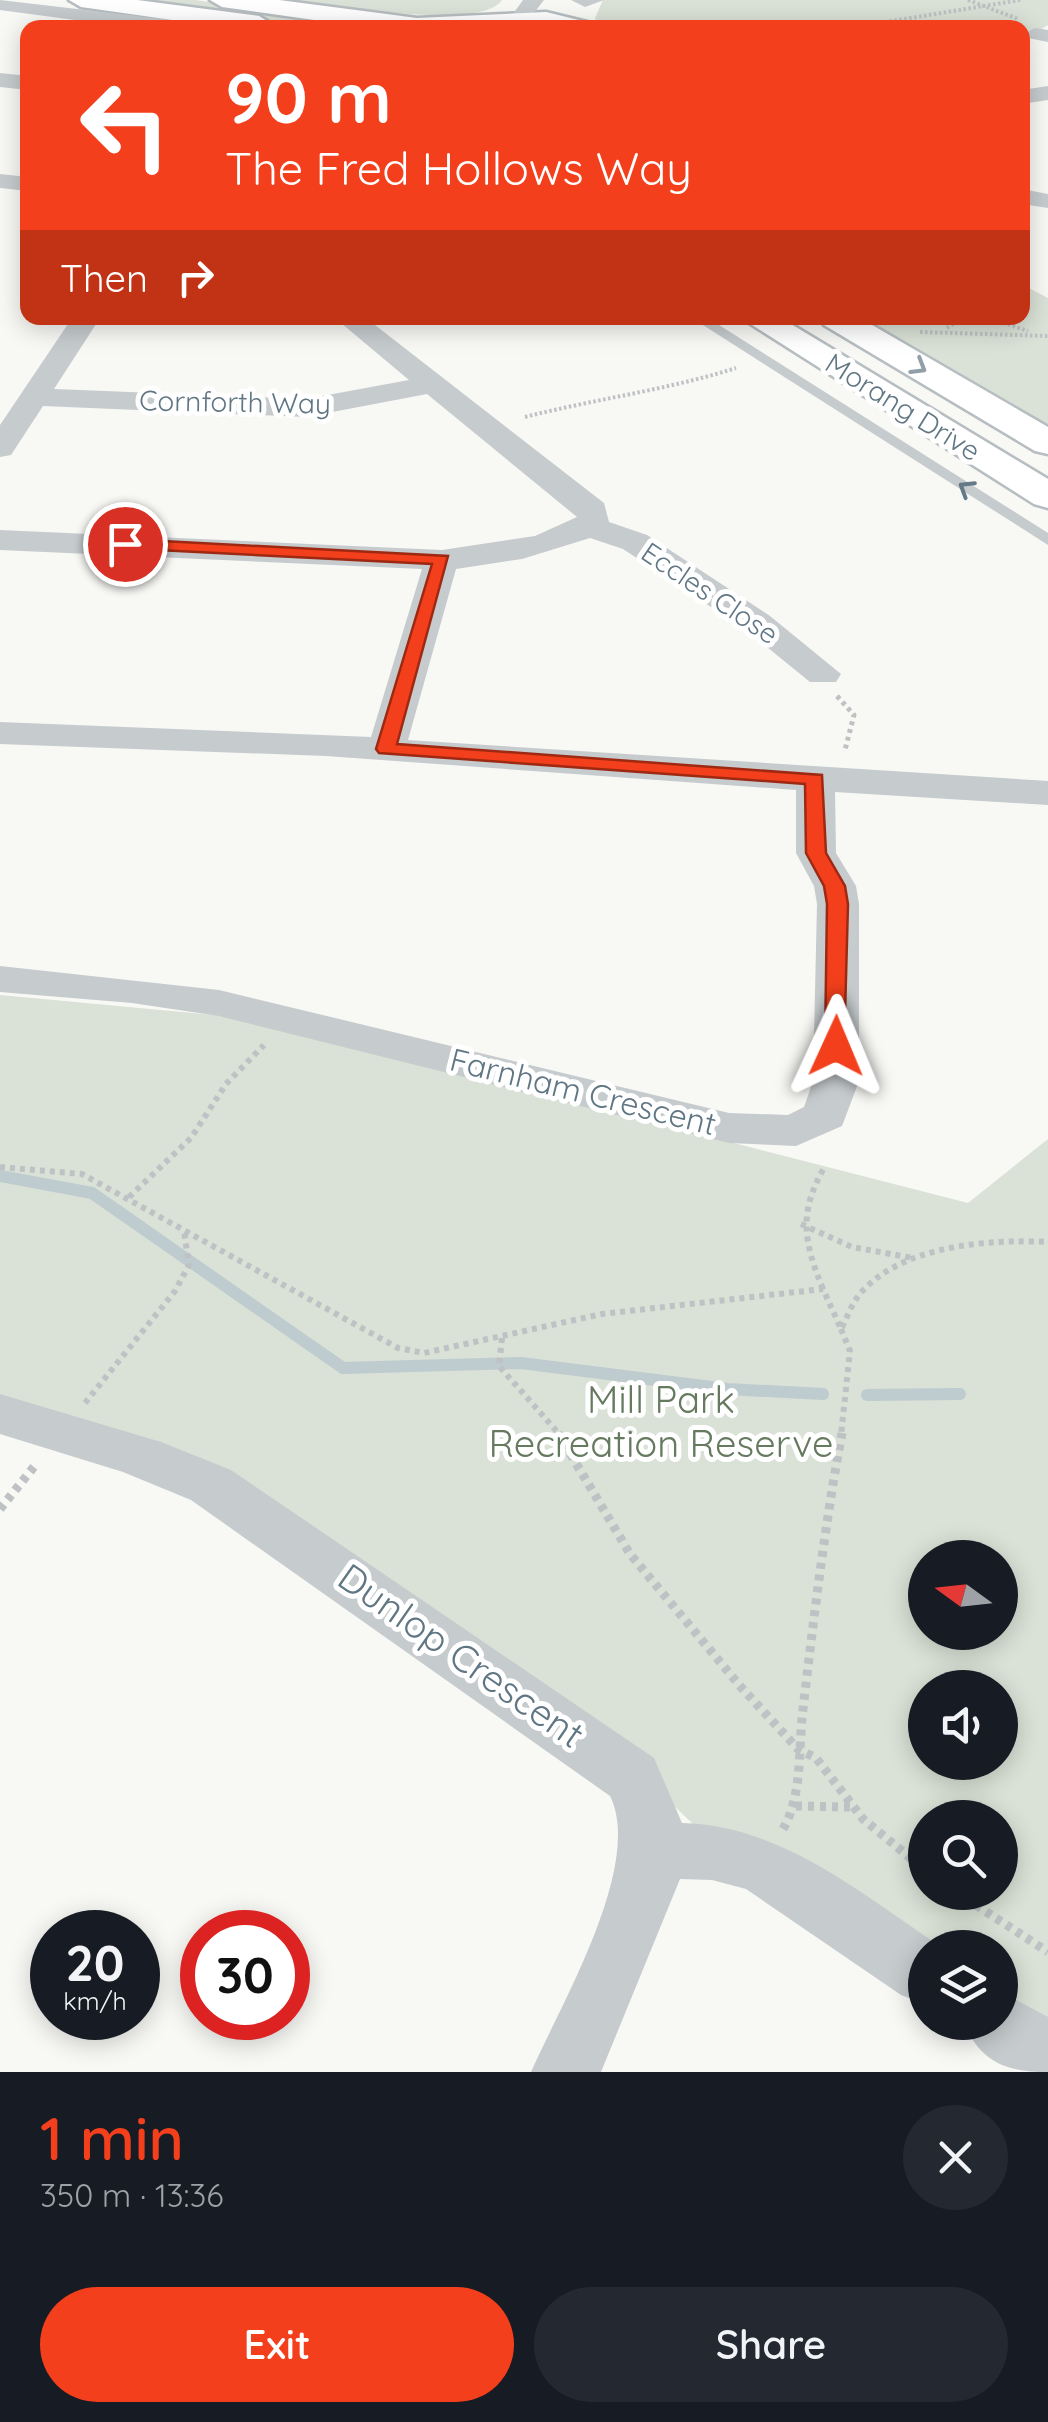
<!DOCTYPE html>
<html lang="en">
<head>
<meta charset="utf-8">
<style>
  body { margin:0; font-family:Quicksand,sans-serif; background:#242831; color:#f1f3f6; height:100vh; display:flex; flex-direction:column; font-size:38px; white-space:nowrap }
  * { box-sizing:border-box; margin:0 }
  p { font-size:32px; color:#9ea1a6 }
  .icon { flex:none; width:55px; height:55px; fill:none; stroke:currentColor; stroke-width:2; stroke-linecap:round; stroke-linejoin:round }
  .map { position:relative; height:2072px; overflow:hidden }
  .panel { display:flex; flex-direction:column; background:#171b24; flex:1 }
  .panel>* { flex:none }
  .top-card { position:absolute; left:20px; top:20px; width:1010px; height:305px; border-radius:20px; box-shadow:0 5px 25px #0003; background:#f33f1b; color:#fff; overflow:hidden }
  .needle { width:65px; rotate:285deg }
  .controls { position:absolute; left:908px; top:1540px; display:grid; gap:20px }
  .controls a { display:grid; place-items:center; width:110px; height:110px; border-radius:50%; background:#171b24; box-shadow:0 5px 25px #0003; font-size:50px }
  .speed { position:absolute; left:30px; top:1910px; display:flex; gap:20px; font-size:50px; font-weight:700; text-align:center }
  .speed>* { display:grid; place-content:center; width:130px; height:130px; border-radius:50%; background:#171b24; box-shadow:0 5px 25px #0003; line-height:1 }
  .speed small { font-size:25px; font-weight:400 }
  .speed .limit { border:15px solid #d22; background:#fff; color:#111 }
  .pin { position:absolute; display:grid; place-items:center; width:85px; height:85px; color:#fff; margin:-42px; border:5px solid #fff; border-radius:50%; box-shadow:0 2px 10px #0007 }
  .me { position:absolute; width:110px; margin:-55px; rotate:1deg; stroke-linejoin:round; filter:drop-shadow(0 0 8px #0008) }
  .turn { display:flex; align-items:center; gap:35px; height:210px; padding:0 40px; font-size:45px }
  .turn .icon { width:130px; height:130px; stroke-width:2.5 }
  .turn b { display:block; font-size:70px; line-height:85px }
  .then { display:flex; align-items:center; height:95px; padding:0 40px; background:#0003; gap:20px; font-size:38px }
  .round { display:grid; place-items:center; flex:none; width:105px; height:105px; border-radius:52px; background:#242831 }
  .headline { display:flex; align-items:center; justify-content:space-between; height:170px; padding:0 40px }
  h1 { font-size:60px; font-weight:600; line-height:75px; color:#f33f1b }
  .action { display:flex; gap:20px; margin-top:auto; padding:20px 40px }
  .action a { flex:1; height:115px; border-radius:60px; background:#f33f1b; color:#fff; font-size:40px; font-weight:600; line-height:115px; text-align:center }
  .action a+a { background:#242831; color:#f1f3f6 }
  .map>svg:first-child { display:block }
  .green { fill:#dae1d6; fill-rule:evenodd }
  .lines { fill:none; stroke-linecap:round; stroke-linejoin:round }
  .stream { stroke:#becbcf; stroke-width:12 }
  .secondary-casing { stroke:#b7bec2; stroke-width:5 }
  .path-far3 { stroke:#bfc2c4; stroke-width:4; stroke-dasharray:2.5 2.5; stroke-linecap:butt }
  .path-far2 { stroke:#bfc2c4; stroke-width:5; stroke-dasharray:4 4; stroke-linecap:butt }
  .path-far1 { stroke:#bfc2c4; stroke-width:6; stroke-dasharray:5 5; stroke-linecap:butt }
  .path { stroke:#bfc2c4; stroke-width:9; stroke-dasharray:6 6; stroke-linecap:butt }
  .lane { fill:#c6cbce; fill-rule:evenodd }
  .street { fill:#c6cbce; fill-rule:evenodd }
  .secondary { fill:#fff; fill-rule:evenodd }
  .oneway { stroke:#909fa8 }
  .oneway2 { stroke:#657a87 }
  .route { fill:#f33f1b; stroke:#9e2912; stroke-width:2.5 }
  .labels { text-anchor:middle; stroke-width:10; stroke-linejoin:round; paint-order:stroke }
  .far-street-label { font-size:28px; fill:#607683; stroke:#fff }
  .street-label { font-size:32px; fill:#607683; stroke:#fff }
  .near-park-label { font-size:38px; fill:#667a60; stroke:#fff }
  .near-street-label { font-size:38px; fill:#607683; stroke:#fff }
</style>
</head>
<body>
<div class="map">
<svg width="1048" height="2072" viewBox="0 0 1048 2072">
  <rect width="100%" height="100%" fill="#f8f8f5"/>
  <path class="green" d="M 125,0 L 195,0 L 401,27 L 312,27 Z
    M 289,0 L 502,0 C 481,32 327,4 289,0 Z
    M 603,0 L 1048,0 L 1048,25 L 1023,40 L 1022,28 L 599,28 L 595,18 Z
    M 1023,285 L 1048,298 L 1048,429 L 858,318 L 1022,318 Z
    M 0,995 L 246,1018 L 968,1203 L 1048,1139 L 1048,2034 L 1000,2001 L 1000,1948 L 925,1948 L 694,1825 L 672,1804 L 225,1473 L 0,1400 ZM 925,1558 L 1000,1558 L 1000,1632 L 925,1632 ZM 925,1688 L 1000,1688 L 1000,1762 L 925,1762 ZM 925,1818 L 1000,1818 L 1000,1892 L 925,1892 Z"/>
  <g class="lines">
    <path class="stream" d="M 0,1176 L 92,1193 L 343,1368 L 521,1363 L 727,1389 L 823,1394
      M 867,1395 L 960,1394"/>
    <g class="secondary-casing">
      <path id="secondary" d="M 69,0 L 137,0 L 259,16 L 272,24 L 228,28 L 81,7 Z
        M 210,0 L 279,0 L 417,18 L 546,12 L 591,23 L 595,28 L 371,28 L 222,7 Z
        M 741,318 L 781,318 L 1048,479 L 1048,508 L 1034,504 Z
        M 819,318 L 860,318 L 1048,427 L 1048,454 L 1035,451 L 824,325 Z"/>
    </g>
    <path class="path-far3" d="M 968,0 L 1018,19
      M 850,28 L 1020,0
      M 989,318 L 1028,331
      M 947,328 L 963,318
      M 920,332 L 1048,336
      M 525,417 C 595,399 667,390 736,368"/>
    <path class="path-far2" d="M 837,696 L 854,715 L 845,750"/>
    <path class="path-far1" d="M 0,1167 L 82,1174 L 398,1348 L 424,1353 L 602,1314 L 823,1289 L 841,1329 C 847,1318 851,1305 859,1295 C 900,1245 989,1239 1048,1242
      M 129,1197 L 191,1138 L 226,1084 L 264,1045
      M 801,1224 L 852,1247 L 913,1258
      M 823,1289 C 804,1243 798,1213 824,1168
      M 841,1329 L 850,1351 L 841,1435
      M 502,1338 L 499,1366 L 560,1435
      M 85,1403 L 175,1291 L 189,1265 L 184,1231"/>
    <path class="path" d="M 558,1433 L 630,1554 L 740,1686 L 798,1749 L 816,1758 L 863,1819 L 925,1870
      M 0,1509 L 37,1463
      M 796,1806 L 850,1807
      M 783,1829 C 803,1794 798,1749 803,1709 C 814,1616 825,1524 842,1433
      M 956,1892 L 1048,1952"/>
    <path class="lane" d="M 571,0 L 604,0 L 585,7 Z
      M 692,318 L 708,318 L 1048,533 L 1048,545 Z"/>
    <path class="street" d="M 0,0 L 188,22 L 198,28 L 135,28 L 0,10 Z
      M 523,0 L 544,0 L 524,26 L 510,26 L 507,22 Z
      M 1035,28 L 1048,30 L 1048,42 L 1028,38 L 1024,34 Z
      M 0,73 L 28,76 L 28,90 L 0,87 Z
      M 1048,86 L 1048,100 L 1022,104 L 1022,90 Z
      M 0,174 L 28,177 L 28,191 L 0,188 Z
      M 1022,189 L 1048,194 L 1048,208 L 1022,204 Z
      M 72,318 L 100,318 L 54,389 L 306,399 L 409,380 L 335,318 L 366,318 L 604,503 L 609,522 L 647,535 L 770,616 L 841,674 L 836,682 L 810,682 L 746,630 L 623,549 L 590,538 L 522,559 L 456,569 L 408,740 L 1048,781 L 1048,805 L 835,792 L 836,853 L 856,886 L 859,904 L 859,1081 L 842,1126 L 796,1146 L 729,1143 L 219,1016 L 132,1003 L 0,992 L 0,966 L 219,990 L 729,1113 L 788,1115 L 804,1107 L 813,1081 L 817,904 L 814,886 L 796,853 L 796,790 L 326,756 L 0,744 L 0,722 L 371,737 L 422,569 L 0,550 L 0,530 L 442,550 L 535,536 L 577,517 L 427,394 L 306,417 L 43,406 L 11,455 L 0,457 L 0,425 Z
      M 0,1394 L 161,1442 L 231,1470 L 654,1758 L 682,1823 C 784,1826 861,1894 943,1948 L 925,1948 L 925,2004 L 901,1995 L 746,1889 L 712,1880 L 680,1879 L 601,2072 L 531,2072 C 561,2004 644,1864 610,1796 L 191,1500 L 123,1472 L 0,1434 Z
      M 1000,1991 L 1048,2017 L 1048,2072 C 1007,2072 981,2063 963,2022 L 1000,2022 Z"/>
    <use href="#secondary" class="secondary"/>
  </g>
  <defs><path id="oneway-chevron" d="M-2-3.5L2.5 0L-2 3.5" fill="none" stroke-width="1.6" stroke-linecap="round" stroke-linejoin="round" transform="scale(2.5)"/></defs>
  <use class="oneway" href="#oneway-chevron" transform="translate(919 367) rotate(31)"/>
  <use class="oneway2" href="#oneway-chevron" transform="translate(966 488) rotate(-148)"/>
  <path class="route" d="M 125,539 L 448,556 L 397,744 L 822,775 L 826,853 L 845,886 L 848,904 L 844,1051 L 828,1051 L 825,1046 L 827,904 L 824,886 L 806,853 L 805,784 L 379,753 L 376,749 L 432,564 L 119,548 L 119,541 Z"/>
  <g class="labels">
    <g class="far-street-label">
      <text transform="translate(235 402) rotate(1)" y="10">Cornforth Way</text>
      <text transform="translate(903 407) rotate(32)" y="10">Morang Drive</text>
      <text transform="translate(710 593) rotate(34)" y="10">Eccles Close</text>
    </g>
    <g class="street-label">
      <text transform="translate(583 1092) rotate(14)" y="11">Farnham Crescent</text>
    </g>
    <g class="near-park-label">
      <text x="661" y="1413">Mill Park<tspan x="661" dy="44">Recreation Reserve</tspan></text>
    </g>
    <g class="near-street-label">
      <text transform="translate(461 1656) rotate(35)" y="13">Dunlop Crescent</text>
    </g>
  </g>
</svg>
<div class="controls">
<a><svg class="needle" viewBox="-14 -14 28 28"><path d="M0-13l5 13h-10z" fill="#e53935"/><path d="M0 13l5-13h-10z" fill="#9ea1a6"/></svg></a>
<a><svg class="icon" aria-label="sound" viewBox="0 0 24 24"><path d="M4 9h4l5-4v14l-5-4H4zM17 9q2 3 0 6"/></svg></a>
<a><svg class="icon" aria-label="search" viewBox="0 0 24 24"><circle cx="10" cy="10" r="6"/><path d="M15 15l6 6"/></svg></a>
<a><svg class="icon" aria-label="layers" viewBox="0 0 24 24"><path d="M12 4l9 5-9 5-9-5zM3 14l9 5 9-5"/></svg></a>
</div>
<div class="speed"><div>20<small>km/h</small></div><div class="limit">30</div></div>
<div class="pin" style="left:125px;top:544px;background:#d93025"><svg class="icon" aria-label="arrive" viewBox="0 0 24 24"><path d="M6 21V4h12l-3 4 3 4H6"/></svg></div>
<svg class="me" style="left:836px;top:1046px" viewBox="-20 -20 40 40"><path d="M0-17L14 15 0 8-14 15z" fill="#f33f1b" stroke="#fff" stroke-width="4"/></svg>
<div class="top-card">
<div class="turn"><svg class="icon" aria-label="left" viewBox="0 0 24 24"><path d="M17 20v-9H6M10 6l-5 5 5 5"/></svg><div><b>90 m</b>The Fred Hollows Way</div></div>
<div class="then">Then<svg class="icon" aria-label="right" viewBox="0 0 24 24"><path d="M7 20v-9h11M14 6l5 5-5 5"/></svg></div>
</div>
</div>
<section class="panel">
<div class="headline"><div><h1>1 min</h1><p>350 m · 13:36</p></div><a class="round"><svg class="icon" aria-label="close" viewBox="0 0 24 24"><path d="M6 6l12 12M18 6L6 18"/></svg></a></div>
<div class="action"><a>Exit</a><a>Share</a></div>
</section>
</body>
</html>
